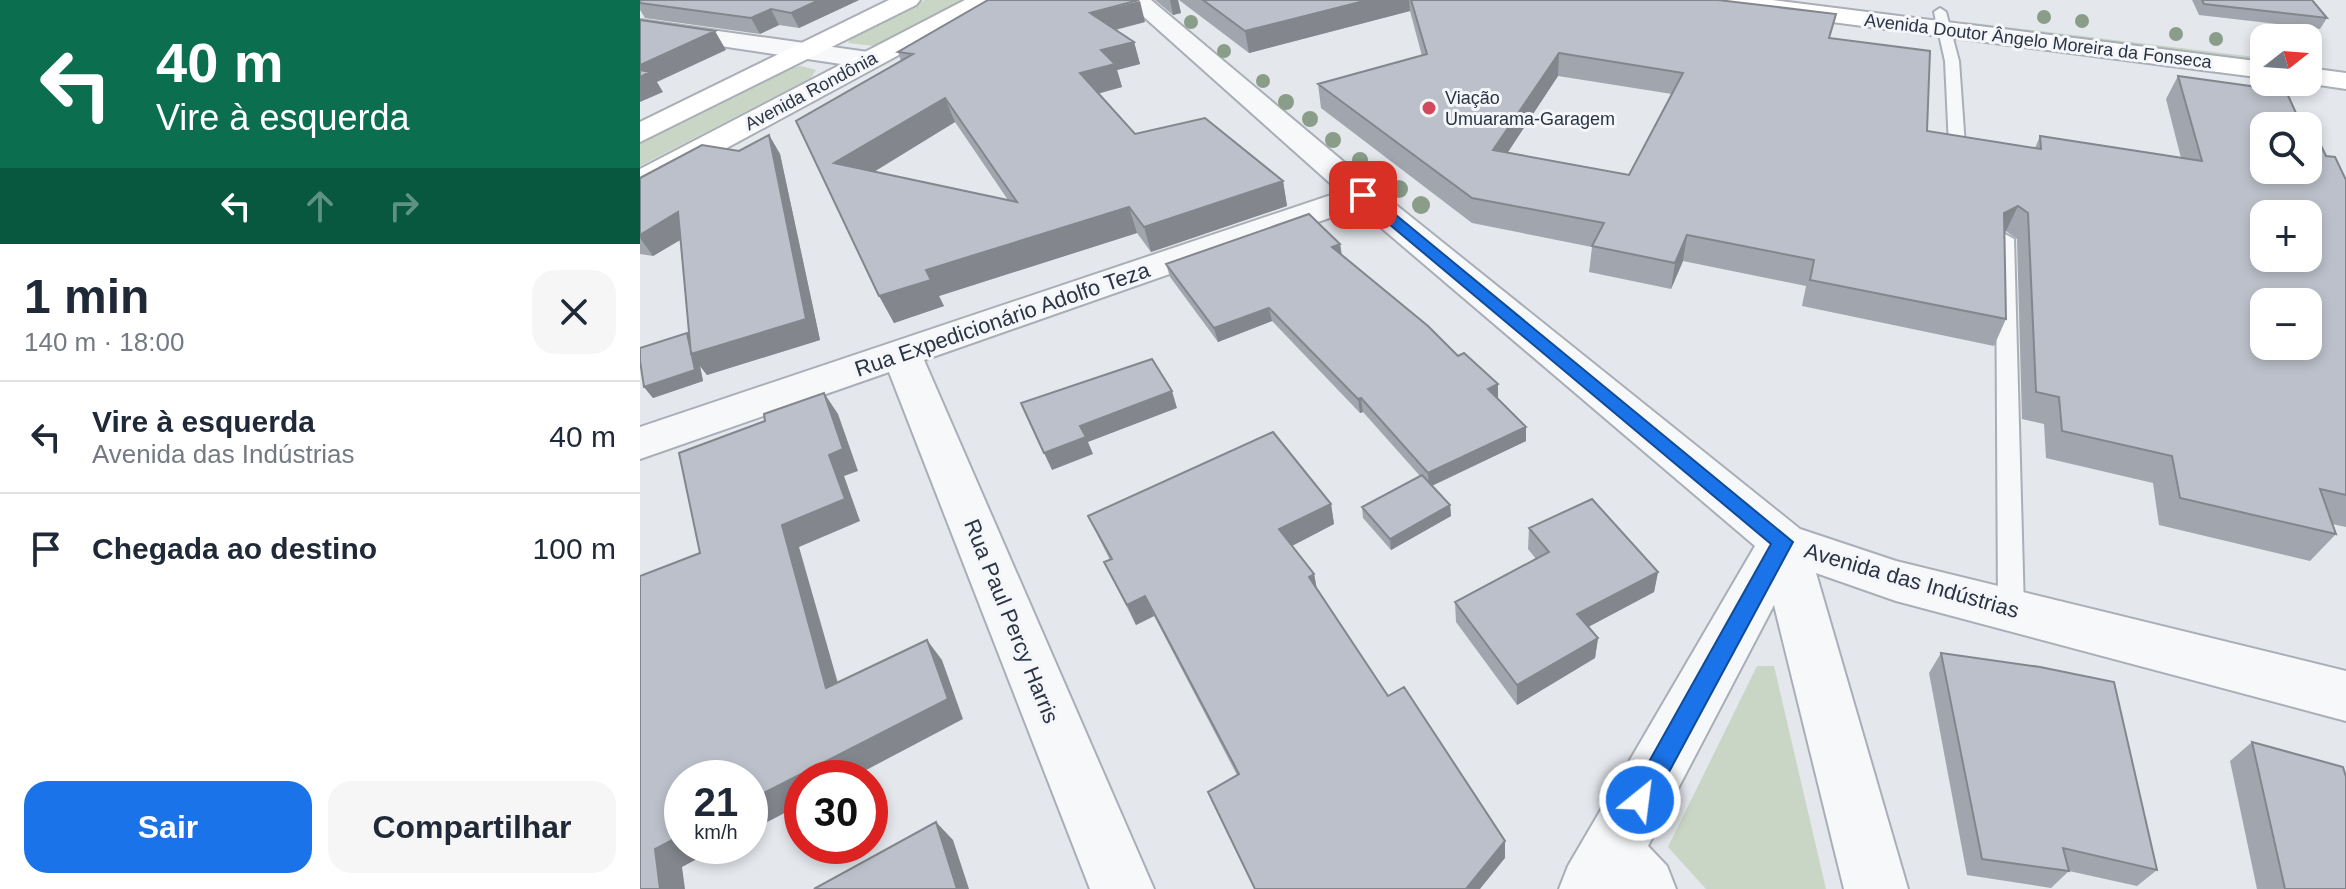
<!DOCTYPE html>
<html lang="pt">
<head>
<meta charset="utf-8">
<style>
  body { margin:0; font-family:Arial,sans-serif; background:#f6f6f7; color:#1f2937; height:100vh; display:flex; flex-direction:column; font-size:30px; white-space:nowrap }
  * { box-sizing:border-box; margin:0 }
  p { font-size:26px; color:#747a83 }
  .icon { flex:none; width:44px; height:44px; fill:none; stroke:currentColor; stroke-width:2; stroke-linecap:round; stroke-linejoin:round }
  .map { position:relative; flex:1; overflow:hidden }
  .side { display:flex; flex-direction:column; background:#fff; width:640px }
  .side>* { flex:none }
  .banner { background:#0b6e4f; color:#fff; overflow:hidden }
  .needle { width:52px; rotate:73deg }
  .controls { position:absolute; left:1610px; top:24px; display:grid; gap:16px }
  .controls a { display:grid; place-items:center; width:72px; height:72px; border-radius:16px; background:#fff; box-shadow:0 4px 12px #0003; font-size:40px }
  .speed { position:absolute; left:24px; top:760px; display:flex; gap:16px; font-size:40px; font-weight:700; text-align:center }
  .speed>* { display:grid; place-content:center; width:104px; height:104px; border-radius:50%; background:#fff; box-shadow:0 4px 12px #0003; line-height:1 }
  .speed small { font-size:20px; font-weight:400 }
  .speed .limit { border:12px solid #d22; background:#fff; color:#111 }
  .pin { position:absolute; display:grid; place-items:center; width:68px; height:68px; color:#fff; margin:-34px; border-radius:16px; box-shadow:0 4px 12px #0006 }
  .me { position:absolute; width:88px; margin:-44px; rotate:29deg; stroke-linejoin:round; filter:drop-shadow(0 0 6px #0008) }
  .turn { display:flex; align-items:center; gap:28px; height:168px; padding:0 24px; font-size:36px }
  .turn .icon { width:104px; height:104px; stroke-width:2.5 }
  .turn b { display:block; font-size:56px; line-height:68px }
  .lanes { display:flex; align-items:center; height:76px; padding:0 24px; background:#0003; justify-content:center; gap:40px; direction:ltr }
  .lanes .off { opacity:.35 }
  .round { display:grid; place-items:center; flex:none; width:84px; height:84px; border-radius:24px; background:#f6f6f7 }
  .head { display:flex; align-items:center; justify-content:space-between; height:136px; padding:0 24px }
  h1 { font-size:48px; font-weight:700; line-height:60px }
  .button { display:flex; gap:16px; margin-top:auto; padding:16px 24px }
  .button a { flex:1; height:92px; border-radius:24px; background:#1a73e8; color:#fff; font-size:32px; font-weight:700; line-height:92px; text-align:center }
  .button a+a { background:#f6f6f7; color:#1f2937 }
  ul { padding:0; list-style:none }
  li { display:flex; align-items:center; gap:24px; height:112px; padding:0 24px; border-top:2px solid #e0e1e3 }
  li div { flex:1 }
  li b { display:block; font-size:30px }
  li em { font-style:normal }
  main { display:flex; flex:1; min-height:0 }
  .map>svg:first-child { display:block }
  .green { fill:#c9d6c5 }
  .lines { fill:none; stroke-linecap:round; stroke-linejoin:round }
  .lane-casing { stroke:#a9aeb7; stroke-width:4 }
  .street-casing { stroke:#a9aeb7; stroke-width:4 }
  .secondary-casing { stroke:#a9aeb7; stroke-width:4 }
  .lane { fill:#f7f8fa; fill-rule:evenodd }
  .street { fill:#f7f8fa; fill-rule:evenodd }
  .secondary { fill:#fff; fill-rule:evenodd }
  .tree { fill:#899d89 }
  .wall { fill:#a1a5ae; fill-rule:evenodd }
  .shaded-wall { fill:#83868d }
  .building { fill:#bbc0ca; stroke:#83868d; stroke-width:2; fill-rule:evenodd }
  .route { fill:#1a73e8; stroke:#114b97; stroke-width:2 }
  .poi-dot { fill:#d1495b; stroke:#f4f6f9; stroke-width:3 }
  .labels { text-anchor:middle; stroke-width:6; stroke-linejoin:round; paint-order:stroke }
  .far-street-label { font-size:18px; fill:#2b3445; stroke:#f4f6f9 }
  .far-poi-label { font-size:18px; fill:#2b3445; stroke:#f4f6f9; text-anchor:start }
  .street-label { font-size:22px; fill:#2b3445; stroke:#f4f6f9 }
</style>
</head>
<body>
<main>
<section class="side">
<div class="banner">
<div class="turn"><svg class="icon" aria-label="left" viewBox="0 0 24 24"><path d="M17 20v-9H6M10 6l-5 5 5 5"/></svg><div><b>40 m</b>Vire à esquerda</div></div>
<div class="lanes"><svg class="icon" aria-label="left" viewBox="0 0 24 24"><path d="M17 20v-9H6M10 6l-5 5 5 5"/></svg><svg class="icon off" aria-label="ahead" viewBox="0 0 24 24"><path d="M12 20V5M6 11l6-6 6 6"/></svg><svg class="icon off" aria-label="right" viewBox="0 0 24 24"><path d="M7 20v-9h11M14 6l5 5-5 5"/></svg></div>
</div>
<div class="head"><div><h1>1 min</h1><p>140 m · 18:00</p></div><a class="round"><svg class="icon" aria-label="close" viewBox="0 0 24 24"><path d="M6 6l12 12M18 6L6 18"/></svg></a></div>
<ul>
<li><svg class="icon" aria-label="left" viewBox="0 0 24 24"><path d="M17 20v-9H6M10 6l-5 5 5 5"/></svg><div><b>Vire à esquerda</b><p>Avenida das Indústrias</p></div><em>40 m</em></li>
<li><svg class="icon" aria-label="arrive" viewBox="0 0 24 24"><path d="M6 21V4h12l-3 4 3 4H6"/></svg><div><b>Chegada ao destino</b></div><em>100 m</em></li>
</ul>
<div class="button"><a>Sair</a><a>Compartilhar</a></div>
</section>
<div class="map">
<svg width="1706" height="889" viewBox="0 0 1706 889">
  <rect width="100%" height="100%" fill="#e4e7ec"/>
  <path class="green" d="M 285,0 L 323,0 L 235,46 L 208,43 L 211,38 Z
    M 1325,22 L 1624,58 L 1624,65 L 1325,28 Z
    M 161,66 L 176,70 L 171,78 L 0,166 L 0,141 L 144,69 Z
    M 1117,666 L 1134,666 L 1186,889 L 1066,889 L 1028,847 Z"/>
  <g class="lines">
    <g class="lane-casing">
      <path id="lane" d="M 1300,8 L 1306,12 L 1319,61 L 1325,146 L 1317,151 L 1309,146 L 1305,61 L 1294,12 Z
        M 1365,234 L 1374,239 L 1384,610 L 1380,618 L 1371,621 L 1362,618 L 1358,610 L 1356,239 Z"/>
    </g>
    <g class="street-casing">
      <path id="street" d="M 485,0 L 511,0 L 735,188 L 1160,529 L 1256,561 L 1706,671 L 1706,721 L 1256,601 L 1176,573 L 1268,889 L 1204,889 L 1134,605 L 1008,846 L 1027,866 L 1036,889 L 919,889 L 928,866 L 1115,546 L 718,208 L 284,360 L 514,889 L 450,889 L 249,372 L 0,459 L 0,427 L 700,192 Z
        M 0,20 L 228,52 L 237,54 L 241,60 L 237,66 L 228,68 L 0,34 Z"/>
    </g>
    <g class="secondary-casing">
      <path id="secondary" d="M 249,0 L 280,0 L 276,5 L 0,142 L 0,122 Z
        M 325,0 L 355,0 L 351,5 L 11,189 L 0,192 L 0,169 Z
        M 1064,0 L 1132,0 L 1624,62 L 1624,78 L 1076,7 L 1068,5 Z
        M 1668,68 L 1706,73 L 1706,89 L 1659,82 L 1668,82 Z"/>
    </g>
    <use href="#lane" class="lane"/>
    <use href="#street" class="street"/>
    <use href="#secondary" class="secondary"/>
  </g>
  <g class="tree">
    <circle cx="1404" cy="17" r="7"/>
    <circle cx="1442" cy="21" r="7"/>
    <circle cx="551" cy="22" r="7"/>
    <circle cx="1536" cy="34" r="7"/>
    <circle cx="1576" cy="39" r="7"/>
    <circle cx="584" cy="51" r="7"/>
    <circle cx="623" cy="81" r="7"/>
    <circle cx="646" cy="102" r="8"/>
    <circle cx="670" cy="119" r="8"/>
    <circle cx="693" cy="140" r="8"/>
    <circle cx="720" cy="160" r="8"/>
    <circle cx="759" cy="189" r="9"/>
    <circle cx="781" cy="205" r="9"/>
  </g>
  <path class="wall" d="M 1,0 L 219,0 L 159,28 L 139,25 L 120,34 L 5,18 L 0,10 L 0,1 Z
    M 515,0 L 538,0 L 541,13 L 533,15 Z
    M 539,0 L 1078,0 L 1190,38 L 1287,131 L 1395,148 L 1400,136 L 1541,158 L 1526,99 L 1538,76 L 1656,113 L 1686,156 L 1706,180 L 1706,527 L 1692,524 L 1696,534 L 1670,561 L 1519,525 L 1513,483 L 1406,458 L 1404,424 L 1382,419 L 1377,239 L 1366,231 L 1364,233 L 1366,319 L 1354,346 L 1162,306 L 1166,286 L 1043,261 L 1031,289 L 949,272 L 952,247 L 832,223 L 681,108 L 678,84 L 782,56 L 770,11 L 609,53 ZM 918,76 L 1032,94 L 989,175 L 867,153 Z
    M 1552,0 L 1672,0 L 1687,18 L 1680,29 L 1559,15 Z
    M 505,22 L 476,30 L 494,42 L 500,64 L 477,70 L 482,87 L 458,94 L 495,134 L 643,181 L 647,206 L 511,252 L 497,233 L 299,296 L 304,306 L 254,323 L 156,121 L 261,61 L 258,52 ZM 315,122 L 368,200 L 234,172 Z
    M 129,135 L 140,154 L 180,340 L 67,375 L 60,366 L 63,381 L 13,398 L 4,387 L 47,333 L 49,336 L 40,240 L 13,256 L 0,254 L 0,178 L 99,151 Z
    M 700,244 L 702,255 L 818,356 L 858,384 L 858,398 L 886,441 L 792,486 L 810,505 L 811,516 L 751,550 L 723,518 L 722,507 L 780,476 L 723,412 L 720,413 L 632,321 L 578,342 L 530,277 L 526,264 Z
    M 691,504 L 694,524 L 652,546 L 674,574 L 677,590 L 748,696 L 865,858 L 597,775 L 514,616 L 496,625 L 464,562 L 470,560 L 448,516 Z
    M 889,528 L 1018,572 L 1014,592 L 948,627 L 958,638 L 955,658 L 877,705 L 816,622 L 815,602 L 896,559 L 888,549 Z
    M 1301,653 L 1517,870 L 1497,886 L 1429,871 L 1411,888 L 1327,875 L 1289,673 Z
    M 1612,742 L 1706,889 L 1617,889 L 1590,761 Z"/>
  <path class="shaded-wall" d="M 179,0 L 219,0 L 159,28 L 151,13 Z
    M 530,0 L 538,0 L 541,13 L 533,15 Z
    M 728,0 L 769,0 L 770,11 L 609,53 L 605,31 Z
    M 500,1 L 505,22 L 457,34 L 450,13 Z
    M 131,9 L 139,25 L 120,34 L 111,18 Z
    M 75,31 L 86,50 L 17,82 L 23,92 L 0,102 L 0,65 Z
    M 494,42 L 500,64 L 477,70 L 482,87 L 447,96 L 440,73 L 461,50 Z
    M 919,53 L 918,76 L 853,175 L 853,150 Z
    M 305,98 L 315,122 L 207,188 L 194,163 Z
    M 129,135 L 140,154 L 180,340 L 67,375 L 60,366 L 63,381 L 13,398 L 4,387 L 47,333 L 55,344 Z
    M 643,181 L 647,206 L 511,252 L 504,227 Z
    M 1378,206 L 1366,231 L 1353,239 L 1364,213 Z
    M 489,207 L 497,233 L 299,296 L 304,306 L 254,323 L 239,296 L 286,270 Z
    M 38,212 L 52,233 L 13,256 L 0,238 L 0,235 Z
    M 1047,235 L 1043,261 L 1031,289 L 1035,263 Z
    M 700,244 L 702,258 L 692,247 Z
    M 629,308 L 632,321 L 578,342 L 574,328 Z
    M 858,384 L 858,398 L 848,389 Z
    M 532,391 L 537,408 L 448,442 L 453,454 L 412,470 L 404,453 L 440,426 Z
    M 184,393 L 198,414 L 218,471 L 204,476 L 220,521 L 159,547 L 205,708 L 186,688 L 142,525 L 189,455 Z
    M 721,398 L 723,412 L 720,413 L 718,399 Z
    M 886,427 L 886,441 L 789,487 L 788,473 Z
    M 691,504 L 694,524 L 644,550 L 639,529 Z
    M 810,505 L 811,516 L 751,550 L 750,539 Z
    M 1018,572 L 1014,592 L 935,634 L 937,614 Z
    M 674,574 L 678,595 L 669,577 Z
    M 505,596 L 514,616 L 496,625 L 487,605 Z
    M 958,638 L 955,658 L 877,705 L 877,685 Z
    M 287,640 L 302,660 L 323,719 L 211,778 L 162,778 L 162,804 L 110,831 L 110,800 Z
    M 296,822 L 313,840 L 329,889 L 317,889 Z
    M 42,835 L 42,846 L 81,846 L 42,867 L 45,889 L 20,889 L 15,849 Z
    M 865,841 L 865,858 L 840,889 L 826,889 Z"/>
  <path class="building" d="M 1,0 L 179,0 L 151,13 L 131,9 L 111,18 L 0,3 L 0,1 Z
    M 348,0 L 499,0 L 450,13 L 494,42 L 461,50 L 475,64 L 440,73 L 495,134 L 565,118 L 643,181 L 504,227 L 489,207 L 286,270 L 291,280 L 239,296 L 156,121 L 273,54 L 258,52 ZM 305,98 L 377,202 L 194,163 Z
    M 563,0 L 728,0 L 605,31 Z
    M 771,0 L 1078,0 L 1196,14 L 1189,38 L 1290,51 L 1287,131 L 1401,149 L 1400,136 L 1562,161 L 1538,76 L 1646,91 L 1656,113 L 1666,114 L 1686,156 L 1695,157 L 1706,180 L 1706,495 L 1680,489 L 1696,534 L 1540,498 L 1532,456 L 1422,431 L 1419,397 L 1396,392 L 1388,213 L 1378,206 L 1364,213 L 1366,319 L 1170,280 L 1174,260 L 1047,235 L 1035,263 L 952,246 L 964,223 L 832,198 L 678,84 L 787,54 ZM 919,53 L 1043,73 L 989,175 L 853,150 ZM 1624,126 L 1668,126 L 1668,170 L 1624,170 ZM 1624,214 L 1668,214 L 1668,258 L 1624,258 ZM 1624,302 L 1668,302 L 1668,346 L 1624,346 Z
    M 1562,0 L 1672,0 L 1687,18 L 1564,4 Z
    M 0,20 L 75,31 L 0,65 Z
    M 0,70 L 10,72 L 0,77 Z
    M 129,135 L 166,319 L 51,354 L 38,212 L 0,235 L 0,178 L 62,145 L 99,151 Z
    M 669,214 L 700,244 L 692,247 L 788,326 L 818,356 L 824,353 L 858,384 L 848,389 L 886,427 L 788,473 L 721,398 L 718,399 L 629,308 L 574,328 L 526,264 Z
    M 47,333 L 55,370 L 4,387 L 0,361 L 0,348 Z
    M 512,359 L 532,391 L 440,426 L 446,437 L 404,453 L 381,403 Z
    M 184,393 L 203,449 L 189,455 L 205,499 L 142,525 L 186,688 L 287,640 L 308,699 L 110,800 L 110,778 L 42,778 L 42,835 L 15,849 L 20,889 L 0,889 L 0,576 L 60,553 L 39,453 L 125,421 L 124,414 Z
    M 633,432 L 691,504 L 639,529 L 674,574 L 669,577 L 748,696 L 764,687 L 865,841 L 826,889 L 615,889 L 568,792 L 599,774 L 505,596 L 487,605 L 464,562 L 472,559 L 448,516 Z
    M 782,475 L 810,505 L 750,539 L 722,507 Z
    M 952,499 L 1018,572 L 937,614 L 958,638 L 877,685 L 815,602 L 909,552 L 889,528 Z
    M 1301,653 L 1400,667 L 1474,682 L 1517,870 L 1423,848 L 1429,871 L 1342,859 Z
    M 1612,742 L 1703,767 L 1706,777 L 1706,889 L 1645,889 Z
    M 296,822 L 317,889 L 174,889 Z"/>
  <path class="route" d="M 718,192 L 728,192 L 1153,542 L 1009,809 L 1000,812 L 992,809 L 988,800 L 992,792 L 1131,544 L 718,198 Z"/>
  <circle class="poi-dot" cx="789" cy="108" r="8"/>
  <g class="labels">
    <g class="far-street-label">
      <text transform="translate(1398 41) rotate(7)" y="6">Avenida Doutor Ângelo Moreira da Fonseca</text>
      <text transform="translate(171 91) rotate(-28)" y="6">Avenida Rondônia</text>
    </g>
    <g class="far-poi-label">
      <text x="805" y="104">Viação<tspan x="805" dy="21">Umuarama-Garagem</tspan></text>
    </g>
    <g class="street-label">
      <text transform="translate(362 319) rotate(-19)" y="8">Rua Expedicionário Adolfo Teza</text>
      <text transform="translate(1272 580) rotate(16)" y="8">Avenida das Indústrias</text>
      <text transform="translate(372 621) rotate(68)" y="8">Rua Paul Percy Harris</text>
    </g>
  </g>
</svg>
<div class="controls">
<a><svg class="needle" viewBox="-14 -14 28 28"><path d="M0-13l5 13h-10z" fill="#e53935"/><path d="M0 13l5-13h-10z" fill="#747a83"/></svg></a>
<a><svg class="icon" aria-label="search" viewBox="0 0 24 24"><circle cx="10" cy="10" r="6"/><path d="M15 15l6 6"/></svg></a>
<a>+</a>
<a>−</a>
</div>
<div class="speed"><div>21<small>km/h</small></div><div class="limit">30</div></div>
<div class="pin" style="left:723px;top:195px;background:#d93025"><svg class="icon" aria-label="arrive" viewBox="0 0 24 24"><path d="M6 21V4h12l-3 4 3 4H6"/></svg></div>
<svg class="me" style="left:1000px;top:800px" viewBox="-20 -20 40 40"><circle r="17" fill="#1a73e8" stroke="#fff" stroke-width="3"/><path d="M0-11L8 9 0 5-8 9z" fill="#fff"/></svg>
</div>
</main>
</body>
</html>
